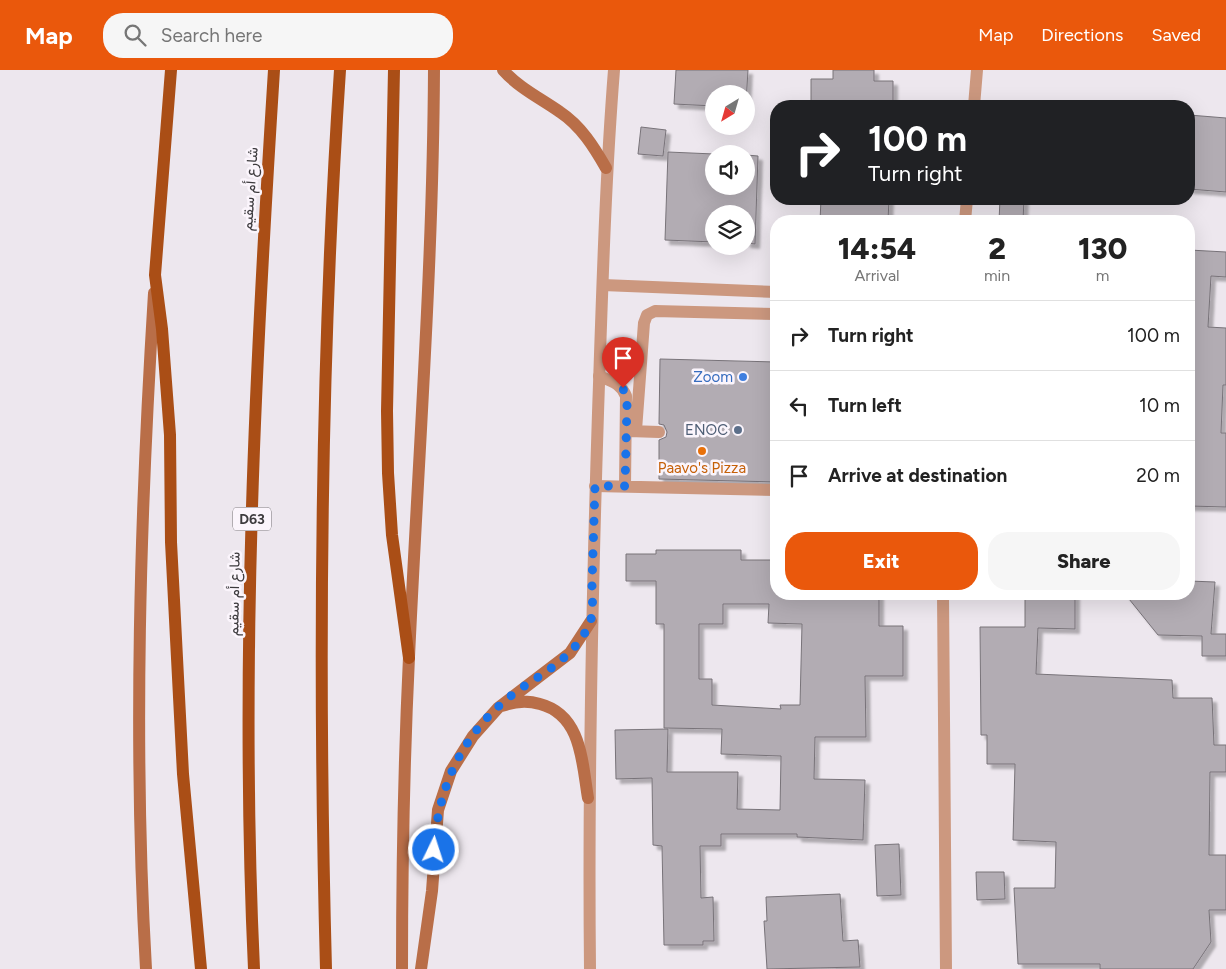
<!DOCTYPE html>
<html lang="en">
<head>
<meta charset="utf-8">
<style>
  body { margin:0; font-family:Figtree,Vazirmatn,sans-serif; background:#f6f6f6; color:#222; height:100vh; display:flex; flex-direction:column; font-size:19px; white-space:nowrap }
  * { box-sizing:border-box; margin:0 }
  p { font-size:16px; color:#767676 }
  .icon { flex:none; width:28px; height:28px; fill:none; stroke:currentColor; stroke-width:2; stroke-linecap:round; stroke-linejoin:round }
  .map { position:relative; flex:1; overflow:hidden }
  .side { position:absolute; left:770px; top:145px; width:425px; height:385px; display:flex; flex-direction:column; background:#fff; border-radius:20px; box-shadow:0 5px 20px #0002 }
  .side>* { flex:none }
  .banner { position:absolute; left:770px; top:30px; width:425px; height:105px; border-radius:20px; box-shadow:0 5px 20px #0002; background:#202124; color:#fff; overflow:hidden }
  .needle { width:32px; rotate:217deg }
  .fabs { position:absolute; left:705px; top:15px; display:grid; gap:10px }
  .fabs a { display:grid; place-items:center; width:50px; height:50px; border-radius:50%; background:#fff; box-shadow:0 5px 20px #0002; font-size:25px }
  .pin { position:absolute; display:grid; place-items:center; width:42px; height:42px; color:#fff; margin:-51px -21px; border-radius:50% 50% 50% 0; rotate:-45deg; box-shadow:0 0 5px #0007 }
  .pin .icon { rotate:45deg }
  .me { position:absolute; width:55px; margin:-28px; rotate:4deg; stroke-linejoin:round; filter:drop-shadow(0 0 4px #0008) }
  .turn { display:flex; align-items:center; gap:18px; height:105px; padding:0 15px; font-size:22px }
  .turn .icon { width:65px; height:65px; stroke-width:2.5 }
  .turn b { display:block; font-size:35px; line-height:42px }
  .eta { display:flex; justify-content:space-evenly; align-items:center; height:85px; text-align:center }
  .eta b { font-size:30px; font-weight:800; line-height:35px }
  .primary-button { display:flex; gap:10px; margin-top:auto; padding:10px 15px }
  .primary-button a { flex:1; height:58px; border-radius:20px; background:#ea580c; color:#fff; font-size:20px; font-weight:800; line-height:58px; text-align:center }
  .primary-button a+a { background:#f6f6f6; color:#222 }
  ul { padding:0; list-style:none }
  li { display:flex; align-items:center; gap:15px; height:70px; padding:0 15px; border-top:1px solid #e0e0e0 }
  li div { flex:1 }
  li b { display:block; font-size:19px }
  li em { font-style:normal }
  header { display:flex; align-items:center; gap:30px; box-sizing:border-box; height:70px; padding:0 25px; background:#ea580c; color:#fff }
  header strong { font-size:24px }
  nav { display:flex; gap:28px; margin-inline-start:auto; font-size:18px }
  .search { width:350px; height:45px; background:#f6f6f6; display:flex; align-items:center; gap:12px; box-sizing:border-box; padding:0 18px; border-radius:20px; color:#767676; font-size:19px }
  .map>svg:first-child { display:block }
  .building { fill:#b2acb3; stroke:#787379; fill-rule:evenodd; filter:url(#shadow) }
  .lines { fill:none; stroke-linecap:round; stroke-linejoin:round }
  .service { stroke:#cc987f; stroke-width:12 }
  .minor { stroke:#cc987f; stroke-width:12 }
  .secondary { stroke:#b96e48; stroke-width:12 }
  .primary { stroke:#aa4e16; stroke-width:12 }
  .route { stroke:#1a73e8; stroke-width:9; stroke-dasharray:0 16.2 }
  .shop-dot { fill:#3f7fe0; stroke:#fbf5fc; stroke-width:2 }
  .service-dot { fill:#5c6f8a; stroke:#fbf5fc; stroke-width:2 }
  .food-dot { fill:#e8710a; stroke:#fbf5fc; stroke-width:2 }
  .labels { text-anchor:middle; stroke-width:5; stroke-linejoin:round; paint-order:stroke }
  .shield { fill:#fbf5fc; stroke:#767377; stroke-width:1 }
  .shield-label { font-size:14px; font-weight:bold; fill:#3d3b3e }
  .street-label { font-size:15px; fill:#3d3b3e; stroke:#fbf5fc }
  .shop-label { font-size:15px; fill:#366cbe; stroke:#fbf5fc; text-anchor:end }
  .service-label { font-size:15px; fill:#4e5e75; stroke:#fbf5fc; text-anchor:end }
  .food-label { font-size:15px; fill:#c56008; stroke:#fbf5fc }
</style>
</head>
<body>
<header>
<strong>Map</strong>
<div class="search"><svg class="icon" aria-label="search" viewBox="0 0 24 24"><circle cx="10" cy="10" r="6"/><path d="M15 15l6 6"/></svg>Search here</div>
<nav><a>Map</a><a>Directions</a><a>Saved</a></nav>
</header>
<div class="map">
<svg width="1226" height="899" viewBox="0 0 1226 899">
  <defs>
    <filter id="shadow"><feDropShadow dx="4.5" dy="4.5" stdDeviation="1" flood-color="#0004"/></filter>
  </defs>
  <rect width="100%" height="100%" fill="#ede7ee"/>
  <path class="building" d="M 676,0 L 748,0 L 746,33 L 746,24 L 714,24 L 714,36 L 674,34 Z
    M 833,0 L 874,0 L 874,11 L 893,11 L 893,33 L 811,32 L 811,9 L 833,9 Z
    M 1189,45 L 1226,48 L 1226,122 L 1189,119 Z
    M 641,57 L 666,60 L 663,86 L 638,84 Z
    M 668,82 L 714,84 L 714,116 L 746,116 L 746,85 L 758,86 L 755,174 L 746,173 L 746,144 L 714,144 L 714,172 L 665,170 Z
    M 821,129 L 889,129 L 888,151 L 820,151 Z
    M 1000,129 L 1024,129 L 1023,151 L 999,151 Z
    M 1189,180 L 1226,182 L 1226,207 L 1211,206 L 1208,257 L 1226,258 L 1226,315 L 1223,315 L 1221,363 L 1226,363 L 1226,437 L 1189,436 Z
    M 660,289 L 776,292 L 776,412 L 659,409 L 659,370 L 666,367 L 667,362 L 664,355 L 659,354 Z
    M 656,480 L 741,480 L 741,490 L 776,490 L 776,524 L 879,524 L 879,556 L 903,556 L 903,606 L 865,606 L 866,667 L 815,667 L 814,709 L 865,710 L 863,770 L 797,767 L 797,764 L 721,764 L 721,776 L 700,776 L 701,828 L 713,827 L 714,871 L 703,871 L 703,875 L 664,875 L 662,776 L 653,775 L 652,708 L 616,709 L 615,660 L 668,659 L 667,702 L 738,702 L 737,739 L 780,740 L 781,686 L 721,684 L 722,659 L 664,658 L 664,554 L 656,554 L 656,511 L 626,511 L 626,484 L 656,484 ZM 723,534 L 769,534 L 768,553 L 802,554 L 800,635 L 780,635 L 781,639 L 712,635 L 712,609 L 699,609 L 699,554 L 723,554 Z
    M 1189,511 L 1215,512 L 1211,564 L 1226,564 L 1226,586 L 1202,586 L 1202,566 L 1158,565 L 1125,524 L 1189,524 Z
    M 1025,524 L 1075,524 L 1075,559 L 1038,558 L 1036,604 L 1172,610 L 1173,628 L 1212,628 L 1214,675 L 1226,675 L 1226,702 L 1210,702 L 1209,785 L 1226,785 L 1226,840 L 1209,840 L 1211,872 L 1193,899 L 1100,899 L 1100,894 L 1018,894 L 1014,818 L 1055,818 L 1056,772 L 1013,770 L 1015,694 L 987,694 L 987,665 L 981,665 L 980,557 L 1025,557 Z
    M 899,774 L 901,825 L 877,826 L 875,775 Z
    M 976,802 L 1004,802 L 1005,829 L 977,830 Z
    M 840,824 L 843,871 L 858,870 L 860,897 L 767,899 L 764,851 L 767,851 L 766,827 Z"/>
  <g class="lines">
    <path class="service" d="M 599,306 C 611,311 621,313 626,326 L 625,416
      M 636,360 L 644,253 L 647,245 L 655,241 L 776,244
      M 629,361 L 659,362
      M 595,416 L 776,420"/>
    <path class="minor" d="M 974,36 L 977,0
      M 965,151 L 967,129
      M 603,215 L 776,222
      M 943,524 L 946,899
      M 590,899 C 588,713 592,529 598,343 C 602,229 605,114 614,0"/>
    <path class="secondary" d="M 503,0 C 519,18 540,28 560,42 C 581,56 594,77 606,98
      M 502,636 C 515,631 527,630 540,634 C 582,645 582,693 588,728
      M 146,899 C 133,674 140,448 154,223
      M 402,899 C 402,795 404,691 409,587 C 418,391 433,196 434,0
      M 421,899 L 432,821 L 438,740 L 451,701 L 473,666 L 498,638 L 570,583 L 591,551"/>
    <path class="primary" d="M 171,0 L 155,205 L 162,259 L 170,365 L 171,472 L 183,704 L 201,899
      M 394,0 L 387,341 L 388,403 L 392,465 L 409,588
      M 254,899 C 240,599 255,299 274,0
      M 326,899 C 318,599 320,299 340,0"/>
  </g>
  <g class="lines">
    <path class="route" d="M 434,780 C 438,711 467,654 526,615 C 551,599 579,581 590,552 C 594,542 592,526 592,514 C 593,482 594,449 595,416 L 625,416 L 627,335 L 623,318"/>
  </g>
  <circle class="shop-dot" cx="743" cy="307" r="5"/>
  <circle class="service-dot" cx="738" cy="360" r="5"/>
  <circle class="food-dot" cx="702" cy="381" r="5"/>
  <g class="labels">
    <rect class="shield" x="233" y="437.5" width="38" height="23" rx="4"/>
    <g class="shield-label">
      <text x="252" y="454">D63</text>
    </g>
    <g class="street-label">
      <text transform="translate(250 119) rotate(-86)" y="5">شارع أم سقيم</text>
      <text transform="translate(234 524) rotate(-89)" y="5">شارع أم سقيم</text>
    </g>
    <g class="shop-label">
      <text x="733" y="312">Zoom</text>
    </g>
    <g class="service-label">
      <text x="728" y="365">ENOC</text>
    </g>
    <g class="food-label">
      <text x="702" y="403">Paavo's Pizza</text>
    </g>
  </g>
</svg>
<div class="fabs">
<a><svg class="needle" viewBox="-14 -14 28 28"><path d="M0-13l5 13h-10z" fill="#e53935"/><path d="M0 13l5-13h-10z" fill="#767676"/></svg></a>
<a><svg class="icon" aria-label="sound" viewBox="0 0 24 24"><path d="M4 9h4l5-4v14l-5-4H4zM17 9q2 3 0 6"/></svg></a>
<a><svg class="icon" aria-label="layers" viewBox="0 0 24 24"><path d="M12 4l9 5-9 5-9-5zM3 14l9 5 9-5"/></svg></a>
</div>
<div class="pin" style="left:623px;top:318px;background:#d93025"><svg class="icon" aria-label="arrive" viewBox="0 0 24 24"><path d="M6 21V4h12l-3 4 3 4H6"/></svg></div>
<svg class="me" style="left:434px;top:780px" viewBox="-20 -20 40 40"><circle r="17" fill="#1a73e8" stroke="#fff" stroke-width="3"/><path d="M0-11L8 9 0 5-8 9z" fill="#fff"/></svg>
<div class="banner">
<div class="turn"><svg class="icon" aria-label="right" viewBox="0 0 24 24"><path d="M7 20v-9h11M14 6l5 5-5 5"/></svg><div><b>100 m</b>Turn right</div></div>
</div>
<section class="side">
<div class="eta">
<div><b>14:54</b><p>Arrival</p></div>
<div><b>2</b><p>min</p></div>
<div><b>130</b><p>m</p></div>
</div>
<ul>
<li><svg class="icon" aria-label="right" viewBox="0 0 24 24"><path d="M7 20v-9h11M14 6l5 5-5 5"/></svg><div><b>Turn right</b></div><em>100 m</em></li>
<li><svg class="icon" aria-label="left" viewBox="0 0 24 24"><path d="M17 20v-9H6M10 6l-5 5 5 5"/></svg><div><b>Turn left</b></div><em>10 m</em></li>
<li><svg class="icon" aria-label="arrive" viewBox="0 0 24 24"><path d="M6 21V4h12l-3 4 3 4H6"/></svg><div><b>Arrive at destination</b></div><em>20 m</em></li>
</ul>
<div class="primary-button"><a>Exit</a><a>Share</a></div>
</section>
</div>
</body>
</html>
